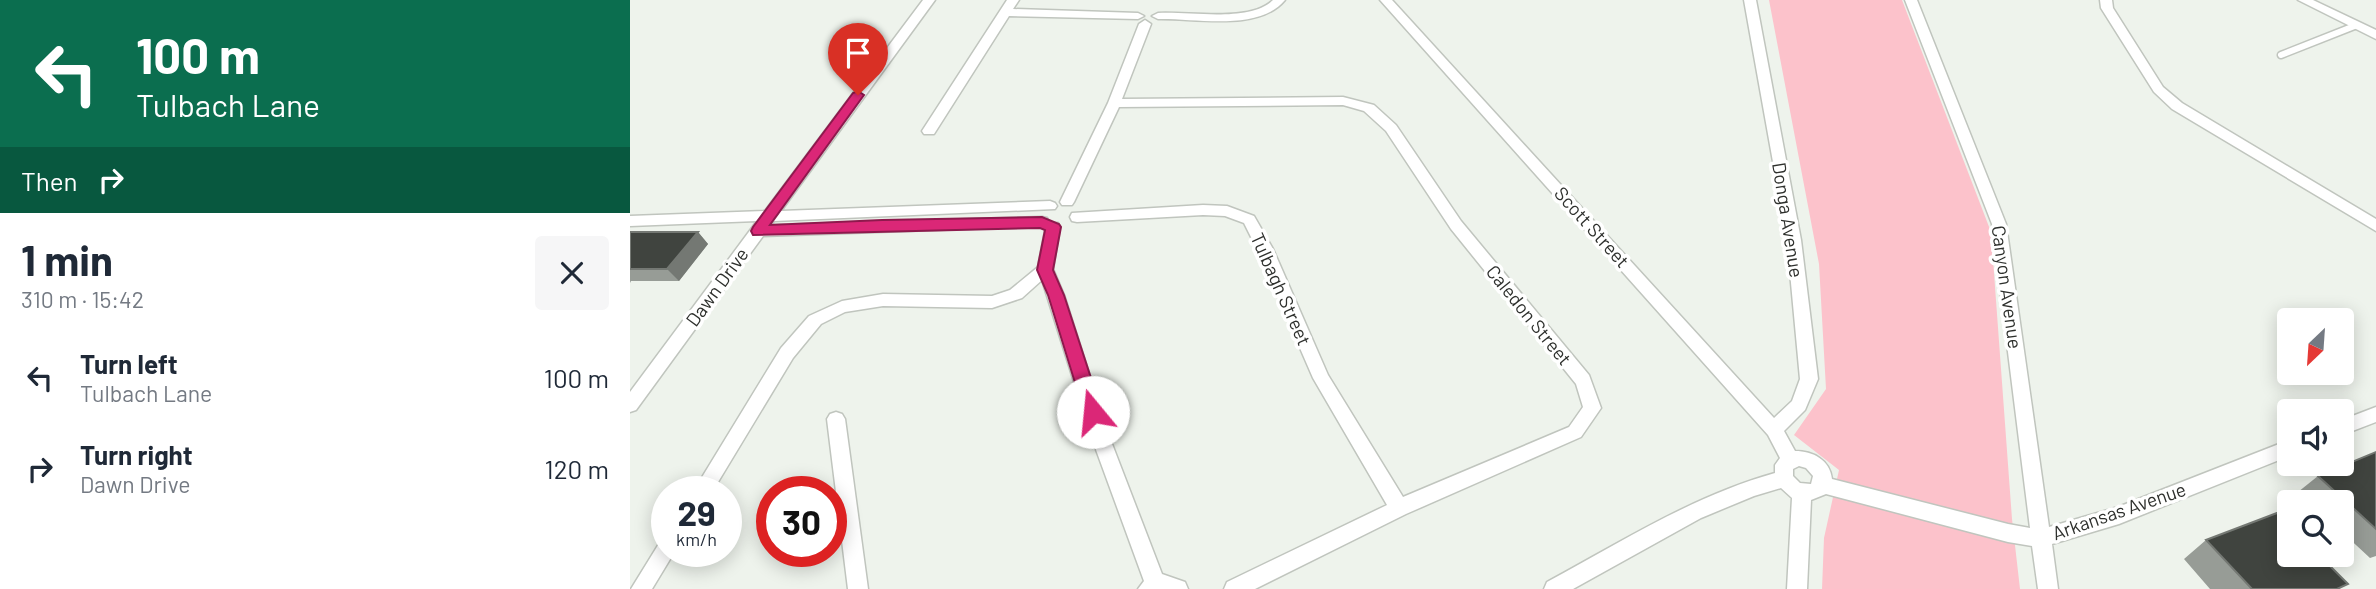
<!DOCTYPE html>
<html lang="en">
<head>
<meta charset="utf-8">
<style>
  body { margin:0; font-family:Barlow,sans-serif; background:#f6f6f7; color:#1f2937; height:100vh; display:flex; flex-direction:column; font-size:26px; white-space:nowrap }
  * { box-sizing:border-box; margin:0 }
  p { font-size:23px; color:#747a83 }
  .icon { flex:none; width:38px; height:38px; fill:none; stroke:currentColor; stroke-width:2; stroke-linecap:round; stroke-linejoin:round }
  .map { position:relative; flex:1; overflow:hidden }
  .panel { display:flex; flex-direction:column; background:#fff; width:630px }
  .panel>* { flex:none }
  .banner { background:#0b6e4f; color:#fff; overflow:hidden }
  .needle { width:46px; rotate:205deg }
  .controls { position:absolute; left:1647px; top:308px; display:grid; gap:14px }
  .controls a { display:grid; place-items:center; width:77px; height:77px; border-radius:7px; background:#fff; box-shadow:0 4px 18px #0003; font-size:35px }
  .speed { position:absolute; left:21px; top:476px; display:flex; gap:14px; font-size:35px; font-weight:700; text-align:center }
  .speed>* { display:grid; place-content:center; width:91px; height:91px; border-radius:50%; background:#fff; box-shadow:0 4px 18px #0003; line-height:1 }
  .speed small { font-size:18px; font-weight:400 }
  .speed .limit { border:10px solid #d22; background:#fff; color:#111 }
  .pin { position:absolute; display:grid; place-items:center; width:60px; height:60px; color:#fff; margin:-72px -30px; border-radius:50% 50% 50% 0; rotate:-45deg; box-shadow:0 0 7px #0007 }
  .pin .icon { rotate:45deg }
  .me { position:absolute; width:77px; margin:-38px; rotate:343deg; stroke-linejoin:round; filter:drop-shadow(0 0 5px #0008) }
  .turn { display:flex; align-items:center; gap:24px; height:147px; padding:0 21px; font-size:32px }
  .turn .icon { width:91px; height:91px; stroke-width:2.5 }
  .turn b { display:block; font-size:49px; line-height:60px }
  .then { display:flex; align-items:center; height:66px; padding:0 21px; background:#0003; gap:14px; font-size:26px }
  .round { display:grid; place-items:center; flex:none; width:74px; height:74px; border-radius:7px; background:#f6f6f7 }
  .overview { display:flex; align-items:center; justify-content:space-between; height:119px; padding:0 21px }
  h1 { font-size:42px; font-weight:700; line-height:52px }
  ul { padding:0; list-style:none }
  li { display:flex; align-items:center; gap:21px; height:91px; padding:0 21px }
  li div { flex:1 }
  li b { display:block; font-size:26px }
  li em { font-style:normal }
  main { display:flex; flex:1; min-height:0 }
  .map>svg:first-child { display:block }
  .green { fill:#fcc2cb }
  .lines { fill:none; stroke-linecap:round; stroke-linejoin:round }
  .lane-casing { stroke:#c0c5be; stroke-width:9 }
  .street-casing { stroke:#c0c5be; stroke-width:3 }
  .lane { stroke:#fff; stroke-width:6 }
  .street { fill:#fff; fill-rule:evenodd }
  .wall { fill:#979c96 }
  .shaded-wall { fill:#747873 }
  .building { fill:#40443f; stroke:#747873; stroke-width:2 }
  .route { fill:#db2777; stroke:#8e194d; stroke-width:2 }
  .labels { text-anchor:middle; stroke-width:7; stroke-linejoin:round; paint-order:stroke }
  .street-label { font-size:19px; fill:#2e302d; stroke:#fff }
</style>
</head>
<body>
<main>
<section class="panel">
<div class="banner">
<div class="turn"><svg class="icon" aria-label="left" viewBox="0 0 24 24"><path d="M17 20v-9H6M10 6l-5 5 5 5"/></svg><div><b>100 m</b>Tulbach Lane</div></div>
<div class="then">Then<svg class="icon" aria-label="right" viewBox="0 0 24 24"><path d="M7 20v-9h11M14 6l5 5-5 5"/></svg></div>
</div>
<div class="overview"><div><h1>1 min</h1><p>310 m · 15:42</p></div><a class="round"><svg class="icon" aria-label="close" viewBox="0 0 24 24"><path d="M6 6l12 12M18 6L6 18"/></svg></a></div>
<ul>
<li><svg class="icon" aria-label="left" viewBox="0 0 24 24"><path d="M17 20v-9H6M10 6l-5 5 5 5"/></svg><div><b>Turn left</b><p>Tulbach Lane</p></div><em>100 m</em></li>
<li><svg class="icon" aria-label="right" viewBox="0 0 24 24"><path d="M7 20v-9h11M14 6l5 5-5 5"/></svg><div><b>Turn right</b><p>Dawn Drive</p></div><em>120 m</em></li>
</ul>
</section>
<div class="map">
<svg width="1746" height="589" viewBox="0 0 1746 589">
  <rect width="100%" height="100%" fill="#eef3ec"/>
  <path class="green" d="M 1139,0 L 1272,0 L 1361,232 L 1382,519 L 1390,589 L 1192,589 L 1194,538 L 1209,470 L 1164,435 L 1196,389 L 1189,264 Z"/>
  <g class="lines">
    <g class="lane-casing">
      <path id="lane" d="M 1651,55 L 1727,25"/>
    </g>
    <g class="street-casing">
      <path id="street" d="M 293,0 L 305,0 L 151,211 L 420,201 L 425,203 L 427,206 L 425,209 L 144,221 L 141,225 L 412,217 L 417,218 L 419,223 L 428,223 L 430,227 L 423,269 L 434,295 L 479,436 L 532,574 L 555,582 L 558,589 L 508,589 L 514,581 L 461,436 L 412,280 L 392,298 L 362,308 L 253,306 L 215,312 L 191,324 L 163,358 L 82,492 L 63,492 L 151,348 L 179,316 L 212,301 L 253,294 L 362,296 L 380,290 L 408,267 L 416,226 L 133,236 L 6,410 L 0,412 L 0,392 L 127,221 L 0,226 L 0,216 L 135,211 Z
        M 377,0 L 389,0 L 383,9 L 508,13 L 514,16 L 508,19 L 379,16 L 304,134 L 294,134 L 292,131 Z
        M 643,0 L 655,0 C 629,32 565,18 528,19 L 522,16 L 528,13 C 559,11 620,23 643,0 Z
        M 750,0 L 762,0 L 1144,418 L 1162,401 L 1170,379 L 1157,240 L 1114,0 L 1126,0 L 1171,240 L 1188,379 L 1175,410 L 1154,431 L 1165,451 C 1183,451 1200,460 1202,479 L 1378,524 L 1400,528 L 1362,224 L 1275,0 L 1287,0 L 1376,224 L 1419,527 L 1488,507 L 1659,440 L 1659,456 L 1489,524 L 1422,544 L 1428,589 L 1408,589 L 1402,546 L 1378,542 L 1196,494 L 1181,500 L 1177,589 L 1157,589 L 1162,498 L 1151,488 L 1124,496 L 1071,518 L 943,589 L 914,589 L 917,582 C 991,542 1063,496 1145,473 L 1145,465 L 1150,458 L 1138,435 ZM 1169,466 L 1176,468 L 1183,476 L 1181,484 L 1170,483 L 1163,476 L 1163,469 Z
        M 1470,0 L 1482,0 L 1483,8 L 1533,87 L 1552,103 L 1746,219 L 1746,231 L 1542,109 L 1524,92 L 1471,8 Z
        M 1668,0 L 1683,0 L 1746,30 L 1746,39 Z
        M 515,20 L 521,24 L 492,99 L 713,97 L 744,105 L 766,125 L 831,221 L 959,375 L 971,408 L 951,437 L 776,514 L 625,589 L 594,589 L 597,582 L 757,505 L 683,378 L 627,249 L 614,223 L 595,216 L 573,215 L 447,222 L 442,221 L 440,217 L 442,213 L 573,205 L 597,206 L 624,216 L 643,249 L 698,375 L 773,497 L 939,427 L 953,407 L 946,384 L 821,229 L 756,131 L 734,111 L 713,105 L 489,107 L 444,202 L 442,205 L 432,205 L 430,202 L 478,103 L 509,24 Z
        M 1746,407 L 1746,422 L 1712,435 L 1712,420 Z
        M 206,412 L 212,414 L 215,419 L 238,589 L 218,589 L 197,419 L 200,414 Z
        M 37,539 L 37,551 L 45,551 L 22,589 L 1,589 L 30,542 Z"/>
    </g>
    <use href="#lane" class="lane"/>
    <use href="#street" class="street"/>
  </g>
  <path class="wall" d="M 0,232 L 68,232 L 78,244 L 49,281 L 1,281 L 0,283 Z
    M 1746,452 L 1746,556 L 1740,558 L 1712,532 L 1712,502 L 1680,502 L 1668,492 L 1688,476 Z
    M 1576,540 L 1711,589 L 1580,589 L 1554,559 Z"/>
  <path class="shaded-wall" d="M 68,232 L 78,244 L 49,281 L 37,269 Z"/>
  <path class="building" d="M 0,232 L 68,232 L 37,269 L 0,269 Z
    M 1746,452 L 1746,529 L 1688,476 Z
    M 1647,513 L 1659,525 L 1659,555 L 1689,555 L 1718,584 L 1707,589 L 1622,589 L 1576,540 Z"/>
  <path class="route" d="M 228,91 L 234,95 L 140,225 L 252,220 L 412,217 L 429,224 L 431,227 L 423,270 L 434,295 L 472,412 L 469,417 L 463,420 L 456,417 L 454,412 L 418,295 L 407,270 L 415,230 L 410,228 L 123,235 L 121,231 L 123,227 L 223,93 Z"/>
  <g class="labels">
    <g class="street-label">
      <text transform="translate(1158 220) rotate(81)" y="7">Donga Avenue</text>
      <text transform="translate(962 227) rotate(48)" y="7">Scott Street</text>
      <text transform="translate(87 287) rotate(-54)" y="7">Dawn Drive</text>
      <text transform="translate(1377 287) rotate(82)" y="7">Canyon Avenue</text>
      <text transform="translate(651 289) rotate(66)" y="7">Tulbagh Street</text>
      <text transform="translate(899 315) rotate(51)" y="7">Caledon Street</text>
      <text transform="translate(1489 511) rotate(-19)" y="7">Arkansas Avenue</text>
    </g>
  </g>
</svg>
<div class="controls">
<a><svg class="needle" viewBox="-14 -14 28 28"><path d="M0-13l5 13h-10z" fill="#e53935"/><path d="M0 13l5-13h-10z" fill="#747a83"/></svg></a>
<a><svg class="icon" aria-label="sound" viewBox="0 0 24 24"><path d="M4 9h4l5-4v14l-5-4H4zM17 9q2 3 0 6"/></svg></a>
<a><svg class="icon" aria-label="search" viewBox="0 0 24 24"><circle cx="10" cy="10" r="6"/><path d="M15 15l6 6"/></svg></a>
</div>
<div class="speed"><div>29<small>km/h</small></div><div class="limit">30</div></div>
<div class="pin" style="left:228px;top:95px;background:#d93025"><svg class="icon" aria-label="arrive" viewBox="0 0 24 24"><path d="M6 21V4h12l-3 4 3 4H6"/></svg></div>
<svg class="me" style="left:463px;top:412px" viewBox="-20 -20 40 40"><circle r="19" fill="#fff"/><path d="M0-13L10 11 0 6-10 11z" fill="#db2777"/></svg>
</div>
</main>
</body>
</html>
